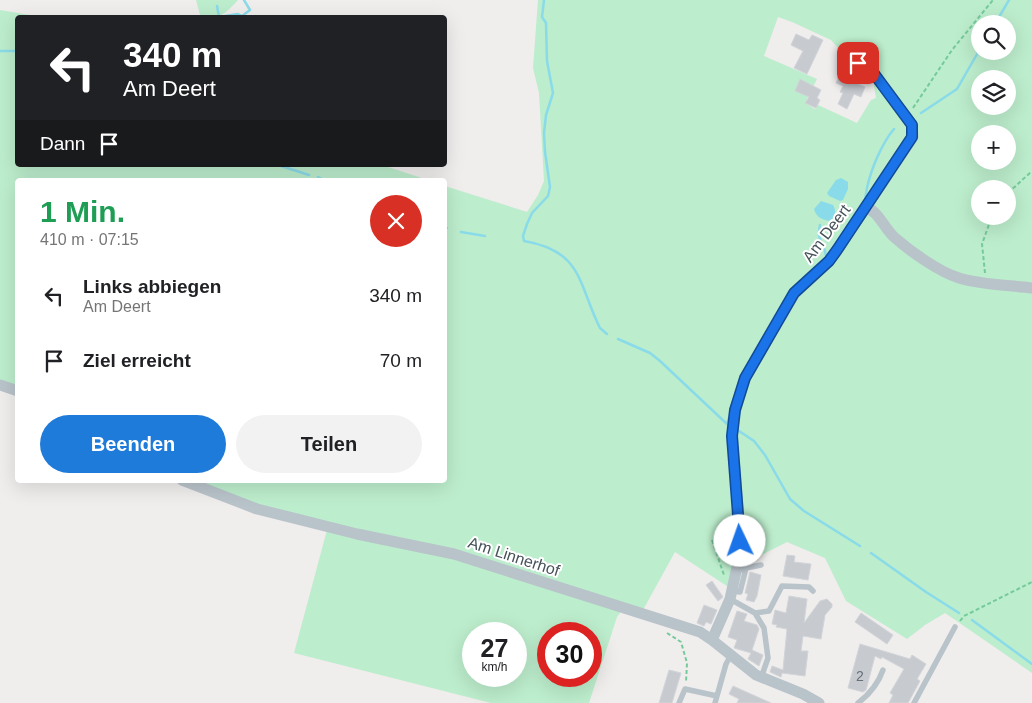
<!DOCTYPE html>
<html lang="de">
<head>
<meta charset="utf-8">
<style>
  body { margin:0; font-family:Arial,sans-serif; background:#f2f2f2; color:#202124; height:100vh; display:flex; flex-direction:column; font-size:19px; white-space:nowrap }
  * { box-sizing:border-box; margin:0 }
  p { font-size:16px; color:#757577 }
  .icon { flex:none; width:28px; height:28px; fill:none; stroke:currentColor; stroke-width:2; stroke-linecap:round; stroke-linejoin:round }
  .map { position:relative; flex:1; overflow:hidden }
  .side { position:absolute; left:15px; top:178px; width:432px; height:305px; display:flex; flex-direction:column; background:#fff; border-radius:5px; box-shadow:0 5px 20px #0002 }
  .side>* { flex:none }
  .top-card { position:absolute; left:15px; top:15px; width:432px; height:152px; border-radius:5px; box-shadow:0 5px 20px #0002; background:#202124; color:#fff; overflow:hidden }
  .tools { position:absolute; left:971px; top:15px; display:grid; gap:10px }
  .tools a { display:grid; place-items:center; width:45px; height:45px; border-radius:50%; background:#fff; box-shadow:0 5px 20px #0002; font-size:25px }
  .speed { position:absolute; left:462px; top:622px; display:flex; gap:10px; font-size:25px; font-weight:700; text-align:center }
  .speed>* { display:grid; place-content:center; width:65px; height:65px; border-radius:50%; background:#fff; box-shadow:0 5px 20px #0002; line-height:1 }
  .speed small { font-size:12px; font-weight:400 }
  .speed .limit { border:8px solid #d22; background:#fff; color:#111 }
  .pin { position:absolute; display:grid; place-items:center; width:42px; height:42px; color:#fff; margin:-21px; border-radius:10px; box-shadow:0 2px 8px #0006 }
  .me { position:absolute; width:55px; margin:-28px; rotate:357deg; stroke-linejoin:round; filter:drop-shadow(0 0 4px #0008) }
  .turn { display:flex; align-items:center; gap:18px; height:105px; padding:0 25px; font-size:22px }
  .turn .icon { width:65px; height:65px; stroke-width:2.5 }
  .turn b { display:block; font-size:35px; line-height:42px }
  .then { display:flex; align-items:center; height:48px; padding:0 25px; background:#0003; gap:10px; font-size:19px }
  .round { display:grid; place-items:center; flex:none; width:52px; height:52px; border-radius:26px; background:#f2f2f2 }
  .head { display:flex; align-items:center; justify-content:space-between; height:85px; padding:0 25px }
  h1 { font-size:30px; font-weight:700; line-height:38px; color:#1e9e55 }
  .action { display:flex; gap:10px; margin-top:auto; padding:10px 25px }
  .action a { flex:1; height:58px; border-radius:30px; background:#1e7bd9; color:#fff; font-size:20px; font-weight:700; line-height:58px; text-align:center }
  .action a+a { background:#f2f2f2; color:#202124 }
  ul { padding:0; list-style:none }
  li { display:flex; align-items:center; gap:15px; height:65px; padding:0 25px }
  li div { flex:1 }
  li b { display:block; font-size:19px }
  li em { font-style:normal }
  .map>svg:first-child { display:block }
  .green { fill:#bcedcc; fill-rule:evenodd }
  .water { fill:#8adbe9 }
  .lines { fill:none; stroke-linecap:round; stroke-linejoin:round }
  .stream { stroke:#8adbe9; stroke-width:2.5 }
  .building { fill:#c7cbd0; stroke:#d1d4d9 }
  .path { stroke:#75ca9b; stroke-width:2; stroke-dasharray:4 2.5; stroke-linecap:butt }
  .service { stroke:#b9c3ca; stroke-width:5.5 }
  .minor { stroke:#b9c3ca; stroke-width:11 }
  .route-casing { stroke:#114b97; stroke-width:12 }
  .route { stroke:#1a73e8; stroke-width:9 }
  .labels { text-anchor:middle; stroke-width:4; stroke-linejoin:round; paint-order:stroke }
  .number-label { font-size:14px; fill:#667078 }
  .street-label { font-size:16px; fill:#46525a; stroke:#fff }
</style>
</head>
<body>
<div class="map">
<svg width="1032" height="703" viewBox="0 0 1032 703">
  <rect width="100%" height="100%" fill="#f0eded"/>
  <path class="green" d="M 196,0 L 238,0 C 227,12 218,22 200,15 Z
    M 538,0 L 1032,0 L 1032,673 L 945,613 L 925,625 L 907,639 L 846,601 L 825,558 L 787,542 L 740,566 C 741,548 743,530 741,512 C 740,483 735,456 735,427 C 735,406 747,389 747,368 C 719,421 738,480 739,537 C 740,553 736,571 732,587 L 730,588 L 675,552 L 643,610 L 542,581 L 454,552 L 300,518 L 245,502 L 188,480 L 445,480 L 445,186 L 527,212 L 538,195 L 544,181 L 539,93 L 533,68 ZM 778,17 L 792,22 L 831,40 L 848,59 L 865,63 L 878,75 L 905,112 L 902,114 L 876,79 L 873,81 L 876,98 L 871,100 L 857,123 L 818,105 L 815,109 L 805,103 L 817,79 L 764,56 ZM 980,24 L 1008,24 L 1008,51 L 980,51 ZM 980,79 L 1008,79 L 1008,106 L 980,106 ZM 980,134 L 1008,134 L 1008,161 L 980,161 ZM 980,189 L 1008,189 L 1008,216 L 980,216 Z
    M 0,10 L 42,17 L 18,18 L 18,165 L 382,165 L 428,180 L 18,180 L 17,389 L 0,382 Z
    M 327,530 L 454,558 L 622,610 L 617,617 L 589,703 L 491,703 L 294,653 ZM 474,634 L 516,634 L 516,676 L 474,676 ZM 549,634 L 591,634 L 591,676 L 549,676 Z"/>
  <path class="water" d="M 841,178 L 848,182 L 848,189 L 843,200 L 840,201 L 829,196 L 827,193 L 836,180 Z
    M 821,201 L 833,205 C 837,212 835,216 830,221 C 822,220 816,217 814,209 Z"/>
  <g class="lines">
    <path class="stream" d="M 544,0 L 542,17 L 546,23 L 547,61 L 553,93 L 546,115 L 544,133 L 545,152 L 550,187 L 548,196 L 532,213 L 527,224 L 523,236 L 524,241 C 583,251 578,284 600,328 L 607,334
      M 217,6 L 219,17
      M 219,17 L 238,14 L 242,16 L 250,10 L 244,0
      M 995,24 L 1009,0
      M 0,51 L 18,51
      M 921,113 L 957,89 L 980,49
      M 278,165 L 309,175
      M 318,177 L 324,180
      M 865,200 C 866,196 866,192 867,188 C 871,169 882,143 894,129
      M 820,225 C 816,243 825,242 826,256
      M 445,228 L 447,228
      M 461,232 L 485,236
      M 618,339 L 650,353 L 660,361 L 727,424 L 729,418
      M 739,431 L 754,441 L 765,455 L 790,499 L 804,511 L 860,546
      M 871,553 L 926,592 L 959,613
      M 972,620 L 1032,664"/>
  </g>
  <path class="building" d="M 796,34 L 809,40 L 812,35 L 823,40 L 807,74 L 794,68 L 803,51 L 791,45 Z
    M 839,76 L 865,87 L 861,97 L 854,94 L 847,109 L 838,104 L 843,93 L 840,92 L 843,86 L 836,83 Z
    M 800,79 L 821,90 L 817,98 L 820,100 L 816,108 L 805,103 L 809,97 L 795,91 Z
    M 787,555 L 795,556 L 794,562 L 811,564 L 808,580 L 783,576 Z
    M 750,572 L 761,575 L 757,596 L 754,602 L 746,600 L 748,594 L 745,593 Z
    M 712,581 L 723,597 L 718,601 L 706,585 Z
    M 789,596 L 807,599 L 804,623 L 820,601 L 827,599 L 832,604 L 832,607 L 825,615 L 821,639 L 803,636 L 801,651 L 808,651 L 805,676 L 782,673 L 781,677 L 770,672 L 772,666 L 783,670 L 787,629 L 776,627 L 777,625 L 772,624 L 775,610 L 786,613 Z
    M 704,605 L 717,610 L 711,624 L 706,622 L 704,626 L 697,623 Z
    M 737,611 L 747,614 L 744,621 L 757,625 L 759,629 L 752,650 L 763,655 L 759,666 L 748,659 L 751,653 L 734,648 L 737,640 L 728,637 Z
    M 861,613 L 893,635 L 887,644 L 855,622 Z
    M 860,644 L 910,659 L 912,655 L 926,664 L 917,679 L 920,681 L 908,703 L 889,703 L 893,695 L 890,693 L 904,669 L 882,657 L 881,659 L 875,656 L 866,690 L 863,692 L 848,688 Z
    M 669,670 L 681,673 L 672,703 L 659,703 Z
    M 733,686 L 771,703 L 737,703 L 739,699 L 729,694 Z"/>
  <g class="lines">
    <path class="path" d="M 913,108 L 952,50 L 993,0
      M 1008,193 L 1032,171
      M 985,273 L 982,244 L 992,216
      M 712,540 L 724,575
      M 960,621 L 964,616 L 1032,582
      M 667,633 L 681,642 L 687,663 L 686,682"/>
    <path class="service" d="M 746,568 L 761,565
      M 732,591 L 740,592 L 746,568 L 736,571
      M 730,599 L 755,613 L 769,611 L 782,586 L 809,587 L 813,591
      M 755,613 L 764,628 L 768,658 L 761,678
      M 679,703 L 685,689 L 717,696
      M 715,703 L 726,664 L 731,655
      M 858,703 C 870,694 878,684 883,670
      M 914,703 L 955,627"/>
    <path class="minor" d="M 849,62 L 858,63 L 875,75 L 912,125 L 913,137 L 866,207
      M 0,385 L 18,391
      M 182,480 L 257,509 L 357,534 L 454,554 L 700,632 L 712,640 L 756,675 L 803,694 L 819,703
      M 712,640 L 730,599 L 737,567 L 741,541 L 732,437 L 735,410 L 745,378 L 795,293 L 829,261 L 866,207 C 879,212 884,228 894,237 C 910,251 939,272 959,278 C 982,285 1008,285 1032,288"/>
  </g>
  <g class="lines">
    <g class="route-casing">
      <path id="route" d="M 740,541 L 732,436 L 735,410 L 745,378 L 794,293 L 829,261 L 837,250 L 912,137 L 912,125 L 875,75 L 858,63"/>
    </g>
    <use href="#route" class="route"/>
  </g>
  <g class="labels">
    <g class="number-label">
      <text x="860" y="681">2</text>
    </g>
    <g class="street-label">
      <text transform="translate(826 233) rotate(-53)" y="6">Am Deert</text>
      <text transform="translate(514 556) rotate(18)" y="6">Am Linnerhof</text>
    </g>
  </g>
</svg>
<div class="tools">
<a><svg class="icon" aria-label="search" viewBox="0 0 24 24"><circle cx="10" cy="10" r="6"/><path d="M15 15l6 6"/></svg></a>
<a><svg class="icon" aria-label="layers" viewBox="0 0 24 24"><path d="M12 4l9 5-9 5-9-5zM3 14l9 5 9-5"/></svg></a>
<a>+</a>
<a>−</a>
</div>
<div class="speed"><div>27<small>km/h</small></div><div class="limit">30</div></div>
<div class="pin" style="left:858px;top:63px;background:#d93025"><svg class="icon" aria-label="arrive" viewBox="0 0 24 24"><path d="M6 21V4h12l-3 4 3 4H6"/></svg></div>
<svg class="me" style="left:740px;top:541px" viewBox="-20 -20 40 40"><circle r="19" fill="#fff"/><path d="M0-13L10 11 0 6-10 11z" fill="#1a73e8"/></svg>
<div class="top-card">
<div class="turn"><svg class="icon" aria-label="left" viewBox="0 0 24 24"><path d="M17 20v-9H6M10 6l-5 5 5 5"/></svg><div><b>340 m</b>Am Deert</div></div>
<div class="then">Dann<svg class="icon" aria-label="arrive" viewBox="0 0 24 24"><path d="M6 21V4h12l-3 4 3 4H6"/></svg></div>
</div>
<section class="side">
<div class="head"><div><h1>1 Min.</h1><p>410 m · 07:15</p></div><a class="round" style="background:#d93025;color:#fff"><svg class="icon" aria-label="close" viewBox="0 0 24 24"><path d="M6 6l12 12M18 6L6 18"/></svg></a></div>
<ul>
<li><svg class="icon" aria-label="left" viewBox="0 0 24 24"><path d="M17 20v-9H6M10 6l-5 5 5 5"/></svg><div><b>Links abbiegen</b><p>Am Deert</p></div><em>340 m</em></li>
<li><svg class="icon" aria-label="arrive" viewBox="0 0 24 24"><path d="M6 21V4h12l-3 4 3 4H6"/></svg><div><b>Ziel erreicht</b></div><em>70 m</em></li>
</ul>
<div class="action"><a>Beenden</a><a>Teilen</a></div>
</section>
</div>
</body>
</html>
